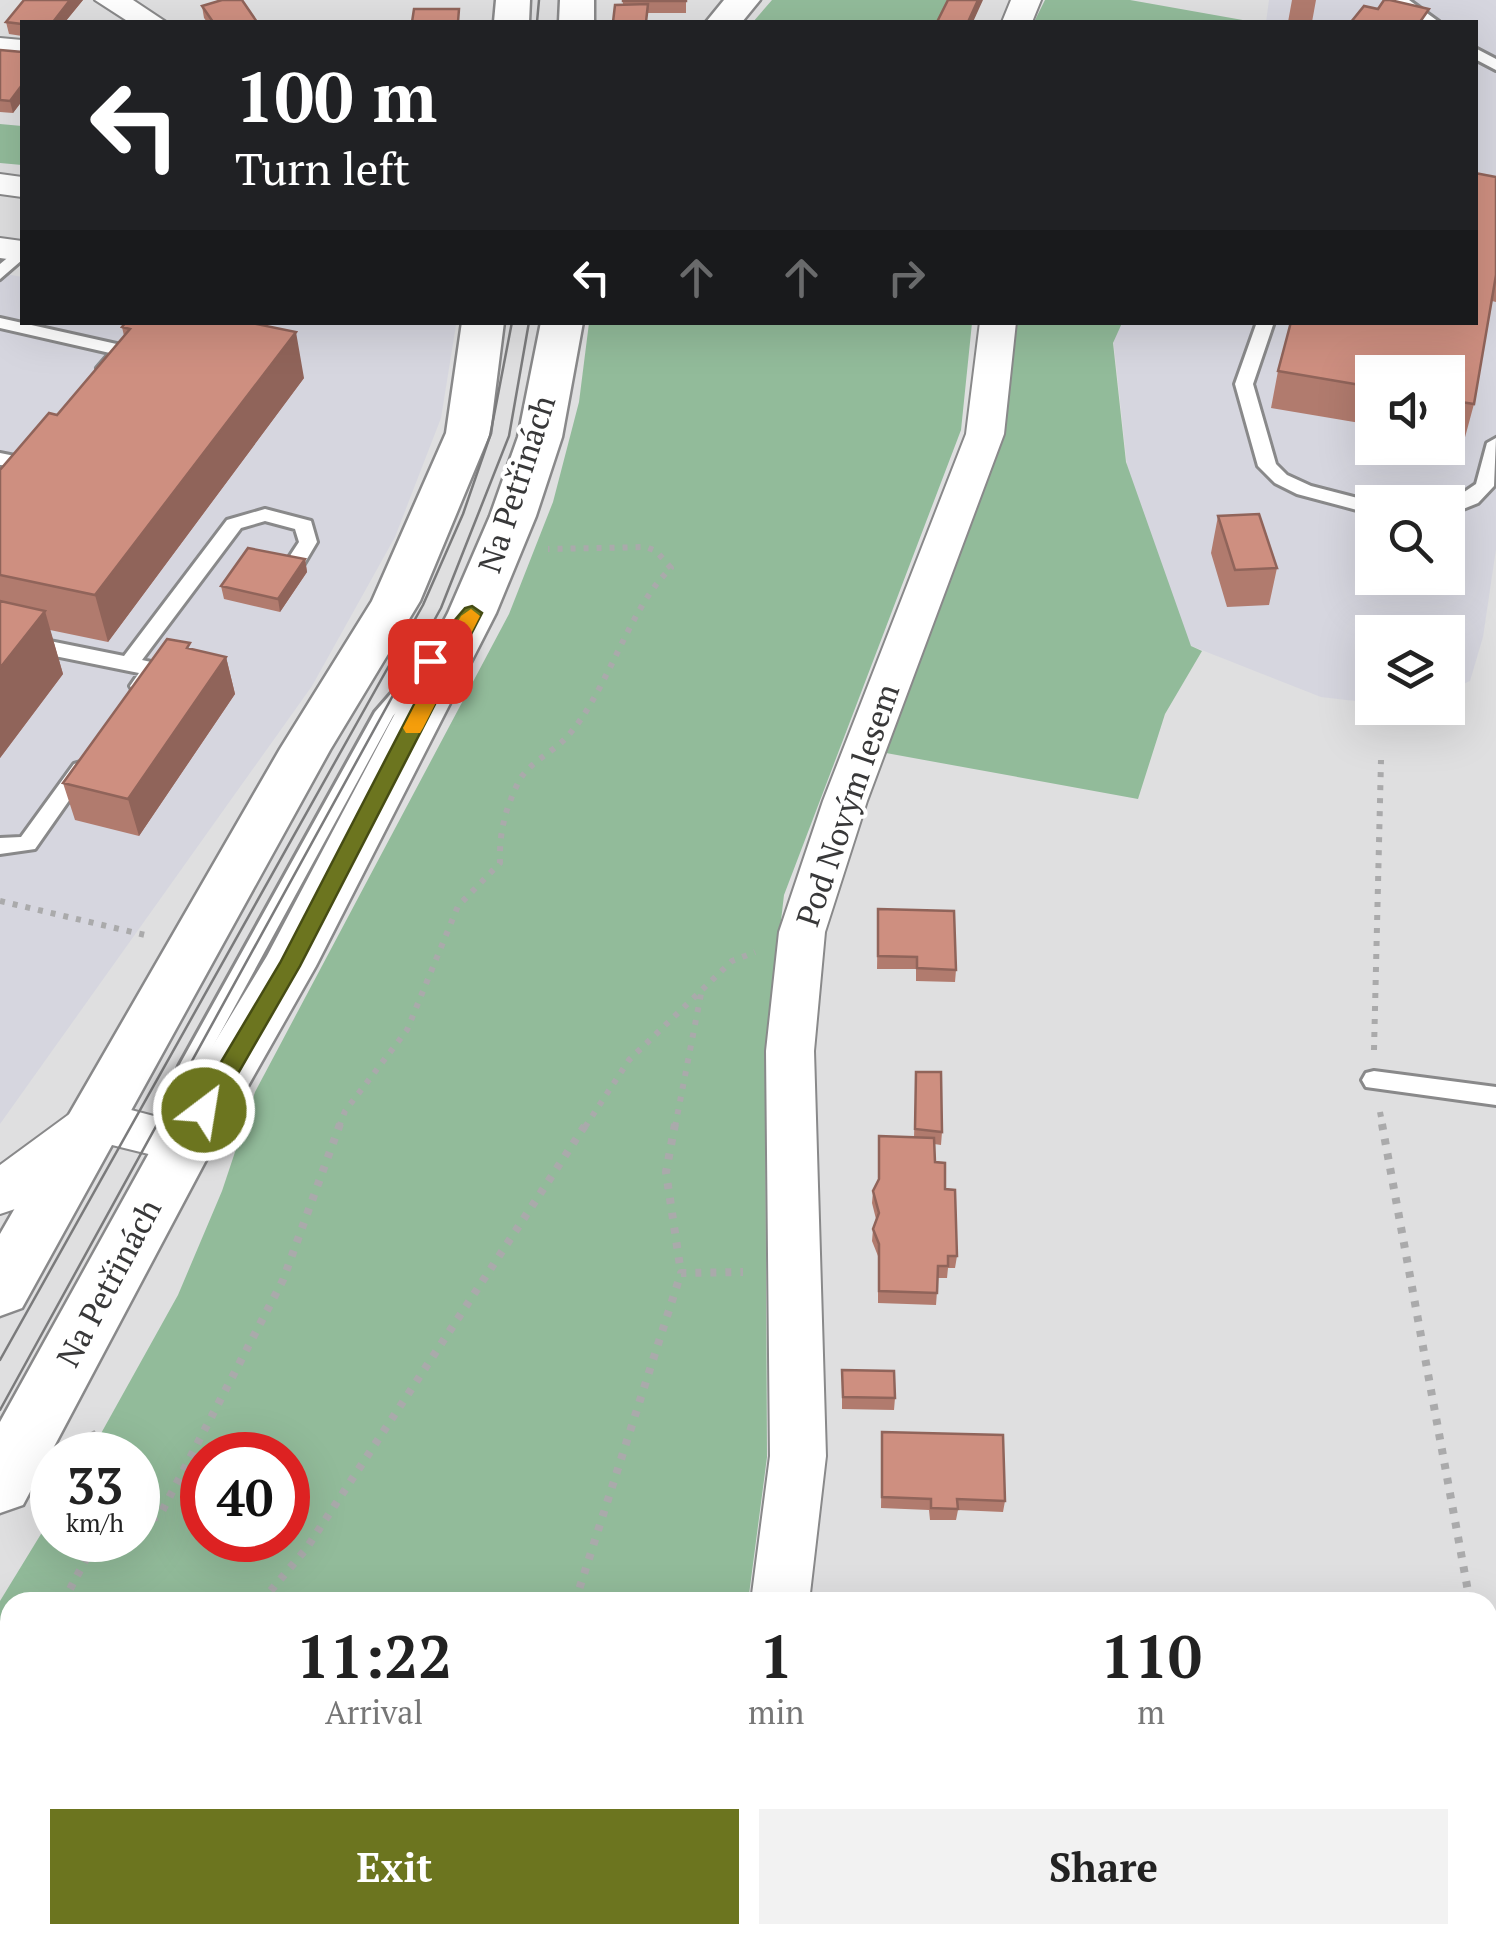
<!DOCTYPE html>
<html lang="en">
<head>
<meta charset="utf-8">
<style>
  body { margin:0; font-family:"PT Serif",serif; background:#f2f2f2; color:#222; height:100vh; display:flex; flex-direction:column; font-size:38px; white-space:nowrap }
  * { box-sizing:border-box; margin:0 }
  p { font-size:32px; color:#767676 }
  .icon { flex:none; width:55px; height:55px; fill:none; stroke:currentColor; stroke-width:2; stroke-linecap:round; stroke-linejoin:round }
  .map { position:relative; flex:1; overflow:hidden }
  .panel { position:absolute; left:0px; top:1592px; width:1498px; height:352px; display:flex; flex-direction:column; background:#fff; border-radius:30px 30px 0 0; box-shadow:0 10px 40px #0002 }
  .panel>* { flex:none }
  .guide { position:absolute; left:20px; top:20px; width:1458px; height:305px; border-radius:0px; box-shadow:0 10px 40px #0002; background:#202124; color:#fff; overflow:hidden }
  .fabs { position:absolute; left:1355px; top:355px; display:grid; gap:20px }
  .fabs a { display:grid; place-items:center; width:110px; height:110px; border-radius:0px; background:#fff; box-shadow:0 10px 40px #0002; font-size:50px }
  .speed { position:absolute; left:30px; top:1432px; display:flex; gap:20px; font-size:50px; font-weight:700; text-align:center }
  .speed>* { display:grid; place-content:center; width:130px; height:130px; border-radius:50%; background:#fff; box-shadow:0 10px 40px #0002; line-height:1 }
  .speed small { font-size:25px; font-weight:400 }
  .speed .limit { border:15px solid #d22; background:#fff; color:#111 }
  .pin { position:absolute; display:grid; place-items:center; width:85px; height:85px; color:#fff; margin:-42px; border-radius:20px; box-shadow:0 5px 15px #0006 }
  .me { position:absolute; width:110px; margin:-55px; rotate:31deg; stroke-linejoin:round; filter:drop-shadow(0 0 8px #0008) }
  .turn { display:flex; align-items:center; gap:35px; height:210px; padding:0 50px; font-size:45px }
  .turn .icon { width:130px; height:130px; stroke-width:2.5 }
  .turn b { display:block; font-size:70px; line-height:85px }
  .lanes { display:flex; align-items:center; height:95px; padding:0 50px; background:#0003; justify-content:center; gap:50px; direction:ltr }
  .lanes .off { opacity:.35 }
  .eta { display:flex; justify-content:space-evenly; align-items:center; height:170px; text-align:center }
  .eta b { font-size:60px; font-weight:700; line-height:70px }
  .button { display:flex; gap:20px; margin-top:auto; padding:20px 50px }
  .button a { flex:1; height:115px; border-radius:0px; background:#6c751f; color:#fff; font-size:40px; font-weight:700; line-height:115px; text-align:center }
  .button a+a { background:#f2f2f2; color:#222 }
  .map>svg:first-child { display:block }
  .built { fill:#d6d6df; fill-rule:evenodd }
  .green { fill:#92bb9a; fill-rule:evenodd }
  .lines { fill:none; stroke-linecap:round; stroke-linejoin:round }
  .lane-casing { stroke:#89898a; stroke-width:6 }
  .street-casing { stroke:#89898a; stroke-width:4 }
  .secondary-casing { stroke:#89898a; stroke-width:5 }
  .path-far1 { stroke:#aaaaab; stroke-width:6; stroke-dasharray:5 8; stroke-linecap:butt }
  .path { stroke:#aaaaab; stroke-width:8; stroke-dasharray:6 9; stroke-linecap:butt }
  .lane { fill:#fff; fill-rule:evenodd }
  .street { fill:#fff; fill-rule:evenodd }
  .secondary { fill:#fff; fill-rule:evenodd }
  .tram { stroke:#7b7b7c; stroke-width:2.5 }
  .wall { fill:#b17b6e }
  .shaded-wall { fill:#90645a }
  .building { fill:#ce8f80; stroke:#90645a; stroke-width:2.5 }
  .route { fill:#6c751f; stroke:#464c14; stroke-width:2.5 }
  .slow { fill:#f59e0b }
  .labels { text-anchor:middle; stroke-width:8; stroke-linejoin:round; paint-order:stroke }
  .street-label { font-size:32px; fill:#383839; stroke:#fff }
</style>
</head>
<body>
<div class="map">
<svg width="1496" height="1943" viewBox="0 0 1496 1943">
  <rect width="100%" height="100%" fill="#dfdfe0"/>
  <path class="built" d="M 1269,0 L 1496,0 L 1496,549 L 1483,637 L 1470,681 L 1448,691 L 1448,632 L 1372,632 L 1372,703 L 1321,697 L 1189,645 L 1128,474 L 1113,337 L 1120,322 L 1475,322 L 1475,22 L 1266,22 ZM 1372,372 L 1448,372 L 1448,448 L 1372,448 ZM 1372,502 L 1448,502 L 1448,578 L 1372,578 Z
    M 0,273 L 22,277 L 22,322 L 456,325 L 441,418 L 395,537 L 312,686 L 0,1124 Z"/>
  <path class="green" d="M 772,0 L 951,0 L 940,22 L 753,22 Z
    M 1045,0 L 1130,0 L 1254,22 L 1034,22 Z
    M 0,124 L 22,126 L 22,165 L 0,163 Z
    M 589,323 L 972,323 L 961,430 L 784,895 L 765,1057 L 767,1457 L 748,1602 L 10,1602 L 10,1935 L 704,1935 L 703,1943 L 0,1943 L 0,1601 L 52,1516 L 52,1540 L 138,1540 L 138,1455 L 89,1455 L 178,1295 L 222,1191 L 255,1092 L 509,614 L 553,502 L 579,402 ZM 202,1455 L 288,1455 L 288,1540 L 202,1540 Z
    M 1011,323 L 1122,323 L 1113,343 L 1126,462 L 1191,646 L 1202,651 L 1165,714 L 1138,799 L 886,753 L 1006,429 Z"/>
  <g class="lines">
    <g class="lane-casing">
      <path id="lane" d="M 1392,0 L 1409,0 L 1439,22 L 1423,22 Z
        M 1475,48 L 1496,59 L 1496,70 L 1475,59 Z
        M 22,246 L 22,260 L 0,279 L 0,264 Z
        M 0,318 L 121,345 L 130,350 L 112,372 L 106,373 L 97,368 L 110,353 L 0,328 Z
        M 1257,322 L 1274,322 L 1253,384 L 1276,464 L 1287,475 L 1311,486 L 1373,502 L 1372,514 L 1297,494 L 1275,483 L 1258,466 L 1235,384 Z
        M 1496,438 L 1494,486 L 1478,503 L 1448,515 L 1448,503 L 1476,484 L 1487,443 Z
        M 33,446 L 42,452 L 30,467 L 0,465 L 0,453 L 20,457 Z
        M 265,509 L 311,521 L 317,542 L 301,569 L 287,569 L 284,565 L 299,542 L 295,529 L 265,521 L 241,528 L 142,660 L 160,664 L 163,669 L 147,691 L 133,691 L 130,686 L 139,673 L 0,645 L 0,631 L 124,656 L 227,520 Z
        M 436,648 L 446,655 L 393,716 L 199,1072 L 194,1090 L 203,1120 L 199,1127 L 183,1127 L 170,1090 L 179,1066 L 375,712 L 429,650 Z
        M 81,762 L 91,769 L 35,849 L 0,854 L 0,838 L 21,837 L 74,764 Z
        M 1374,1071 L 1496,1087 L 1496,1105 L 1366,1087 L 1362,1080 L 1366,1073 Z"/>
    </g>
    <g class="street-casing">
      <path id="street" d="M 95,0 L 133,0 L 166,22 L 129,22 Z
        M 1011,0 L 1041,0 L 1032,22 L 1002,22 Z
        M 0,38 L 22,40 L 22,58 L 0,56 Z
        M 0,174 L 22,177 L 22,197 L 0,194 Z
        M 0,238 L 22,241 L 22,261 L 0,258 Z
        M 980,322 L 1016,322 L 1004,434 L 867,801 L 825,932 L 814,1051 L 826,1456 L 809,1602 L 751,1602 L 770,1456 L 766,1051 L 779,932 L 823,801 L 966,434 Z
        M 97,1101 L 203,1129 L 210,1143 L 203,1157 L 185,1163 L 104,1143 L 18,1208 L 0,1214 L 0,1165 L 79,1107 Z
        M 707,1935 L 771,1935 L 770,1943 L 706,1943 Z"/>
    </g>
    <g class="secondary-casing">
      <path id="secondary" d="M 496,0 L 530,0 L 529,22 L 494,22 Z
        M 560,0 L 594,0 L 594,22 L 559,22 Z
        M 724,0 L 760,0 L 742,22 L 706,22 Z
        M 462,322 L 504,322 L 490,433 L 420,601 L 330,750 L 22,1308 L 0,1316 L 0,1234 L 280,749 L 372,601 L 446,433 Z
        M 541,322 L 583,322 L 562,437 L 536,516 L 496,613 L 316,966 L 206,1160 L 23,1505 L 0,1513 L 0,1422 L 164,1126 L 267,956 L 448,613 L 490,516 L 518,437 Z"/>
    </g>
    <path class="path-far1" d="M 0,901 L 145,935
      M 1374,1050 L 1381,760
      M 1380,1112 L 1383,1127
      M 339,1127 L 345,1111 L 407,1030 L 458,906 L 500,863 C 499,833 505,809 519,781 C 528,764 551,753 565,739 C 607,695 628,608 671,568 L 656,551 L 646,547 L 548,549
      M 585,1127 L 629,1060 L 732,961 L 755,952
      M 675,1127 L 701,994"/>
    <path class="path" d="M 675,1124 L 666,1172 L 681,1273
      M 1382,1124 L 1470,1602
      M 91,1432 L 99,1445 L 99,1455
      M 138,1526 L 160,1515 L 283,1280 L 340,1124
      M 88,1550 L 108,1540
      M 63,1602 L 86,1559 L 90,1540
      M 261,1602 L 306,1549 L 586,1124
      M 575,1602 L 681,1273 L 743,1272
      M 1488,1698 L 1496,1744
      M 0,1838 L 10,1771
      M 0,1912 L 10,1900
      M 477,1943 L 479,1935"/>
    <use href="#lane" class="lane"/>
    <use href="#street" class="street"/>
    <use href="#secondary" class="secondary"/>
    <path class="tram" d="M 537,22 L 539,0
      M 0,1360 L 423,605 L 463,514 L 490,436 L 512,322
      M 0,1410 L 441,608 L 509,436 L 529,322"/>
  </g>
  <path class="wall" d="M 24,0 L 83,0 L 65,22 L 22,22 L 22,36 L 9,34 L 6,22 Z
    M 623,0 L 686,0 L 686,13 L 648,13 L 623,5 Z
    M 1292,0 L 1316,0 L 1312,22 L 1288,22 Z
    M 202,6 L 257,22 L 207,22 L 204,18 Z
    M 0,50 L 22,52 L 22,101 L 13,113 L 0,112 Z
    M 1496,177 L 1496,302 L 1492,301 L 1474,404 L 1464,441 L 1448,438 L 1448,372 L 1372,372 L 1372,425 L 1271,408 L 1278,371 Z
    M 122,327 L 304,378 L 108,642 L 50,630 L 63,674 L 0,758 L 0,470 L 57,415 L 124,336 Z
    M 1218,516 L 1277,568 L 1269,605 L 1227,607 L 1211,553 Z
    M 305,559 L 307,572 L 280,612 L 224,599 L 221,586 Z
    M 191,649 L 226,657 L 235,694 L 139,836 L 75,820 L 63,783 Z
    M 878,909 L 956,970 L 955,982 L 916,981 L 916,969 L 877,969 Z
    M 916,1072 L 942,1132 L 941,1145 L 934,1144 L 935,1162 L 945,1189 L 957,1256 L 955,1268 L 948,1268 L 947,1278 L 938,1278 L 936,1305 L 878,1303 L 878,1256 L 872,1241 L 873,1229 L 876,1219 L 872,1203 L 873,1191 L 878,1181 L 879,1136 L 914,1137 Z
    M 842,1370 L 895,1398 L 894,1410 L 842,1409 Z
    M 882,1432 L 1005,1501 L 1003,1512 L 958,1510 L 956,1520 L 930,1520 L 929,1510 L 881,1508 Z"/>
  <path class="shaded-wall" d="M 70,0 L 83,0 L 65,22 L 53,22 Z
    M 978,0 L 983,0 L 973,22 L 968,22 Z
    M 22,85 L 22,101 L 13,113 L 10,101 Z
    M 296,332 L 304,378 L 108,642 L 95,595 Z
    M 305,559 L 307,572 L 280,612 L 278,599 Z
    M 45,611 L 63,674 L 0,758 L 0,668 Z
    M 226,657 L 235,694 L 139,836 L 128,799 Z"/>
  <path class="building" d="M 24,0 L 70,0 L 53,22 L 22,22 L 22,24 L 6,22 Z
    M 222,0 L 242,0 L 257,22 L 213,22 L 202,6 Z
    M 623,0 L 686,0 L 686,1 L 623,1 Z
    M 948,0 L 978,0 L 968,22 L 937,22 Z
    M 1384,0 L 1390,0 L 1429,9 L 1420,22 L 1351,22 L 1364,6 L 1378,9 Z
    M 648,4 L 646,22 L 613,22 L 615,5 Z
    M 414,9 L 459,9 L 458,22 L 412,22 Z
    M 0,50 L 22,52 L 22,85 L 10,101 L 0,100 Z
    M 1475,173 L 1496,177 L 1496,275 L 1474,404 L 1448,400 L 1448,372 L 1372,372 L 1372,387 L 1278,371 L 1291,322 L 1475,322 Z
    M 126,322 L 247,322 L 296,332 L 95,595 L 0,575 L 0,470 L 49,413 L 57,415 L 130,329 L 122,327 Z
    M 1259,514 L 1277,568 L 1235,570 L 1218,516 Z
    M 248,548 L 305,559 L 278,599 L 221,586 Z
    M 0,601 L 45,611 L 0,668 Z
    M 167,639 L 190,643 L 187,648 L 226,657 L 128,799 L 63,783 Z
    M 878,909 L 954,911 L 956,970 L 917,968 L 917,957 L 878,956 Z
    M 916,1072 L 941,1072 L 942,1132 L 915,1129 Z
    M 879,1136 L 934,1138 L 935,1162 L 945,1163 L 945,1189 L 955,1190 L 957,1256 L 948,1256 L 948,1266 L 938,1266 L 937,1293 L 879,1291 L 879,1244 L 873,1229 L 879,1213 L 873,1191 L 879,1179 Z
    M 842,1370 L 894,1371 L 895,1398 L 843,1397 Z
    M 882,1432 L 1003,1435 L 1005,1501 L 957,1499 L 958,1509 L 931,1508 L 931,1499 L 882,1497 Z
    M 835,1935 L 1007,1935 L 1006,1943 L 834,1943 Z"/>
  <path class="route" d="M 472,606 L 482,613 L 300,966 L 213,1117 L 196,1117 L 192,1110 L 196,1104 L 280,963 L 434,666 L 423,666 L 420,661 L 465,608 Z"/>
  <path class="slow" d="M 471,609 L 480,616 L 423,728 L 420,733 L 406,733 L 403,728 L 461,616 Z"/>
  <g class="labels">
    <g class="street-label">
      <text transform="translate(517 484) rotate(-72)" y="11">Na Petřinách</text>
      <text transform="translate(848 805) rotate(-71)" y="11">Pod Novým lesem</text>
      <text transform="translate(109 1283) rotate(-62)" y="11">Na Petřinách</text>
    </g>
  </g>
</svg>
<div class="fabs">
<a><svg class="icon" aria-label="sound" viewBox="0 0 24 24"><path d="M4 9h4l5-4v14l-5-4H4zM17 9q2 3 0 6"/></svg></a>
<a><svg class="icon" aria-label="search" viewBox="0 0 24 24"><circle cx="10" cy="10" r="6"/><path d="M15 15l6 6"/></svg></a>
<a><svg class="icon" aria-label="layers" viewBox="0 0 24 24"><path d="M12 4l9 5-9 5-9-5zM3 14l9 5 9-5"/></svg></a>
</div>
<div class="speed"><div>33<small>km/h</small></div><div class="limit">40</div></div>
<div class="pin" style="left:430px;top:661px;background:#d93025"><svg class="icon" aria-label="arrive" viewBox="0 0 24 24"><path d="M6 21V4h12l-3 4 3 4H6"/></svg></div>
<svg class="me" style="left:204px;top:1110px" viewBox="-20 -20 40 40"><circle r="17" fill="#6c751f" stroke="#fff" stroke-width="3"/><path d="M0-11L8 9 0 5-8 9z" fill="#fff"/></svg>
<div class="guide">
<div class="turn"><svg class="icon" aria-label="left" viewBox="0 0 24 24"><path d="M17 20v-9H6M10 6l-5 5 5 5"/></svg><div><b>100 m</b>Turn left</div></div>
<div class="lanes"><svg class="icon" aria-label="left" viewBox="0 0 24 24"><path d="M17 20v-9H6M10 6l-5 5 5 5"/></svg><svg class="icon off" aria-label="ahead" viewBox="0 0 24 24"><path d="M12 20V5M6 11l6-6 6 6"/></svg><svg class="icon off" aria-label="ahead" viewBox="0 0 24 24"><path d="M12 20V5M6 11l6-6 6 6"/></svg><svg class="icon off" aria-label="right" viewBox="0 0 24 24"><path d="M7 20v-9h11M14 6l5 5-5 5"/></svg></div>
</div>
<section class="panel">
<div class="eta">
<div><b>11:22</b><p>Arrival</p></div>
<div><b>1</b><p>min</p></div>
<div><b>110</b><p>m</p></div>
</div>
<div class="button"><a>Exit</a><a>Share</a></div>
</section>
</div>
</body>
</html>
